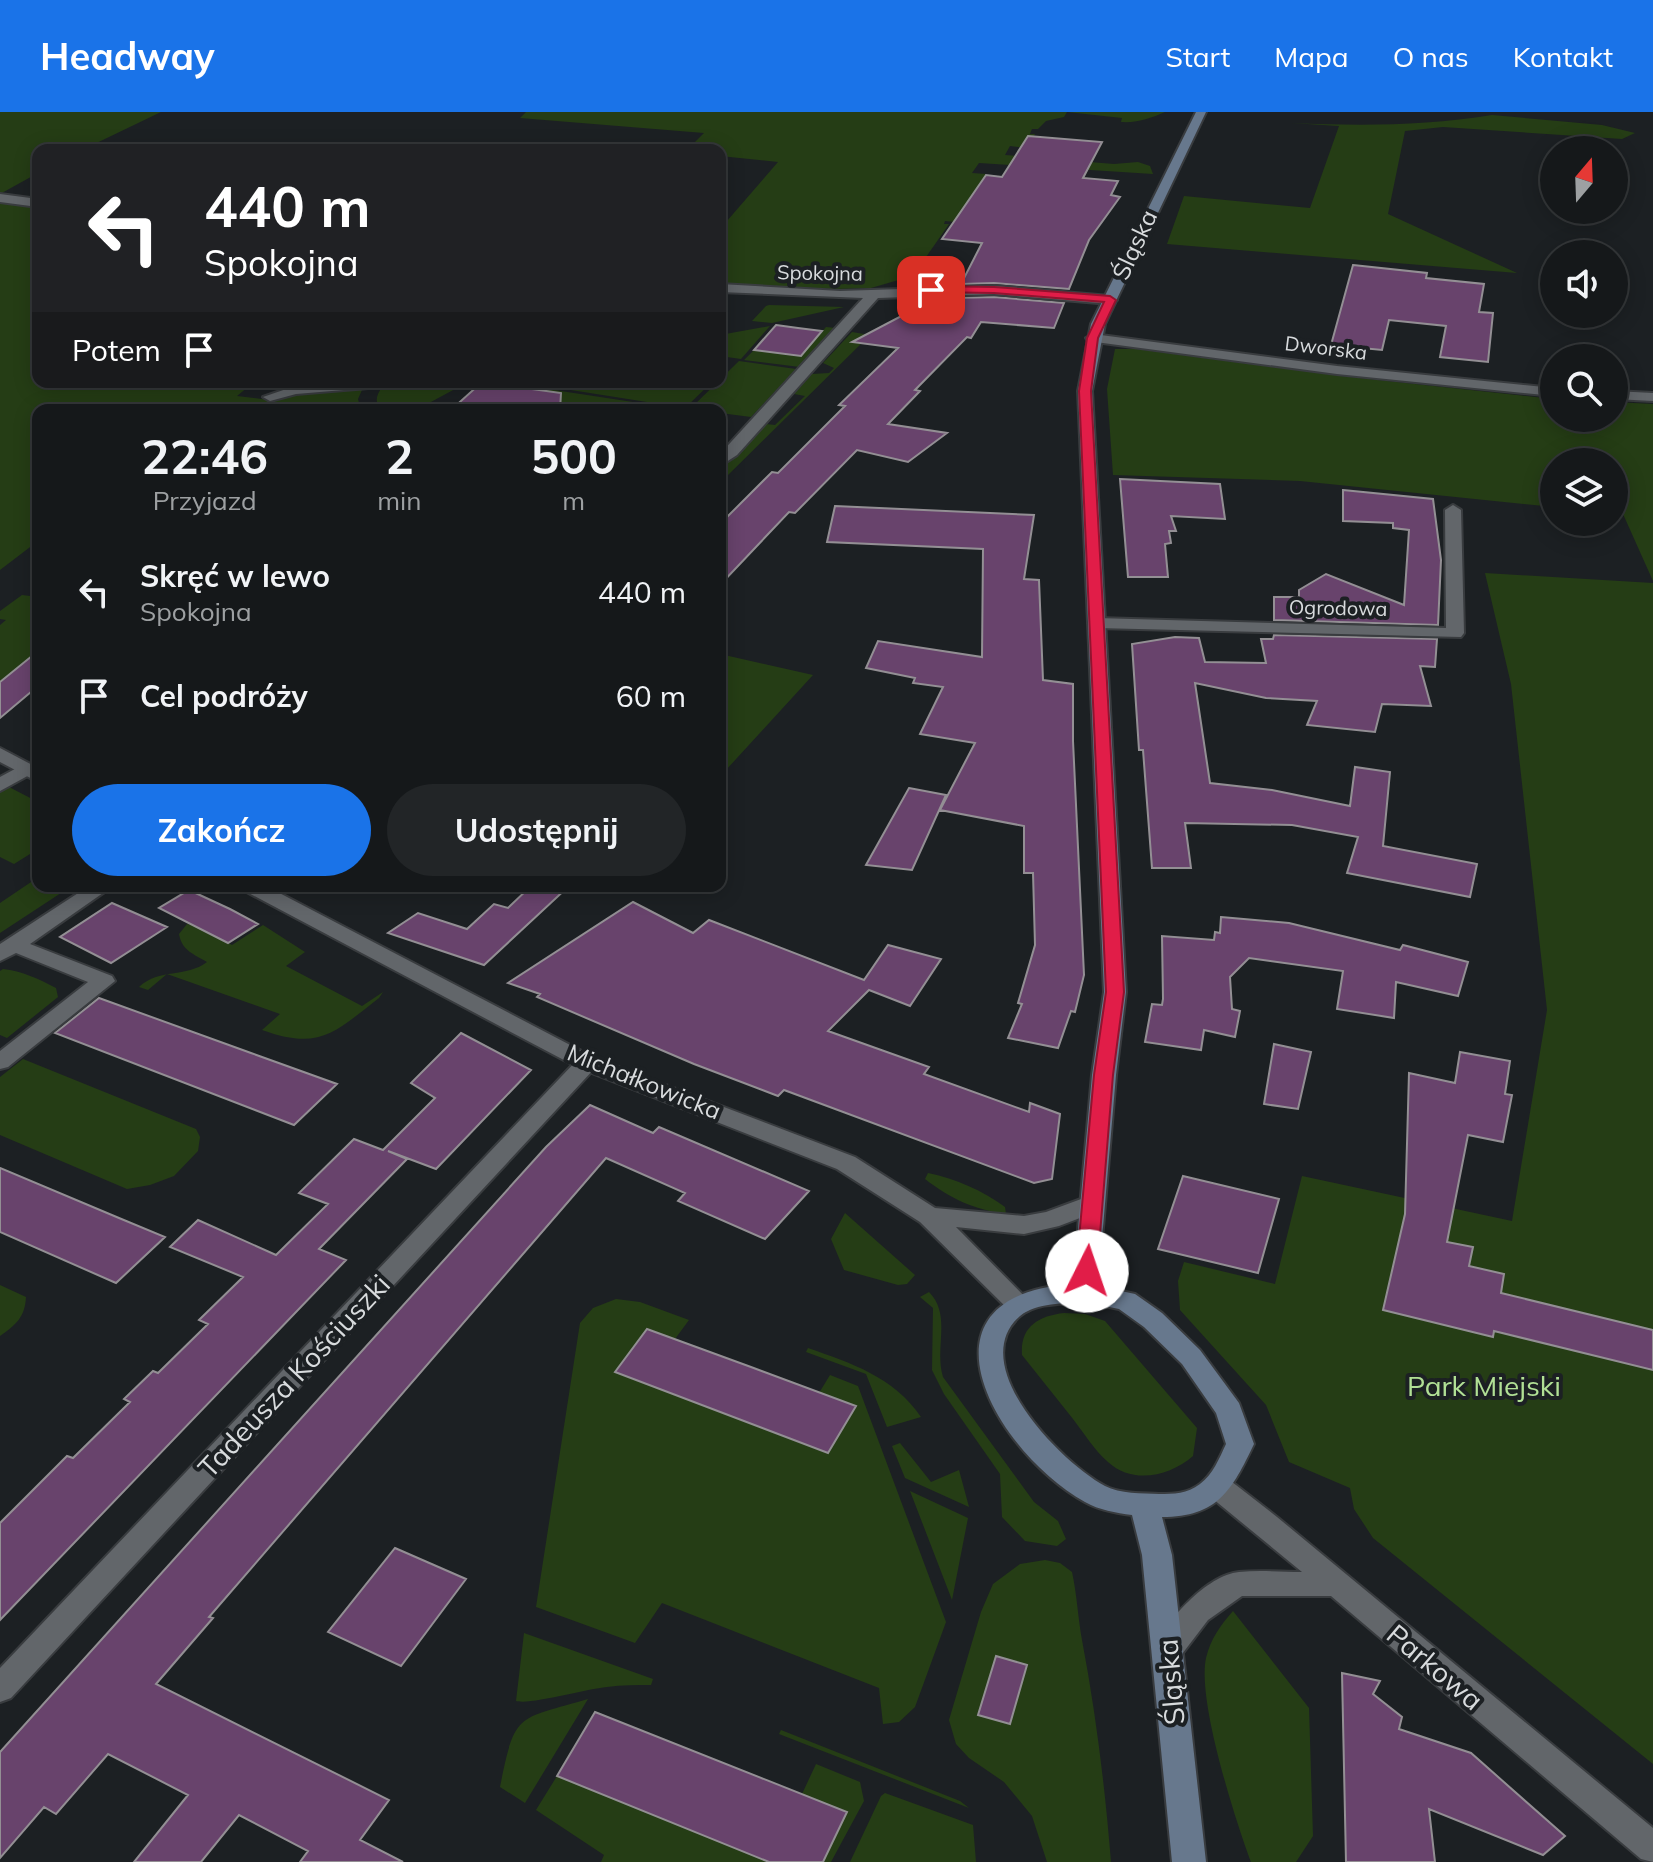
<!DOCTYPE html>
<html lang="pl">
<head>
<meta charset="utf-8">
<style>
  body { margin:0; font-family:Mulish,sans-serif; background:#222527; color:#f1f3f6; height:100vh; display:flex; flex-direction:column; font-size:30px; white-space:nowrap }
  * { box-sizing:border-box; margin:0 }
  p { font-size:26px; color:#9da0a2 }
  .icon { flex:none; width:44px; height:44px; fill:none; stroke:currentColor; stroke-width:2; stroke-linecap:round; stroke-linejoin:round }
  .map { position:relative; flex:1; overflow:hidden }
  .details { position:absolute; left:32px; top:292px; width:694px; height:488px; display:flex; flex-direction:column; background:#15181a; border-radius:16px; box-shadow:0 4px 20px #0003,0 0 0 2px #343739 }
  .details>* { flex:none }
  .top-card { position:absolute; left:32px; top:32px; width:694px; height:244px; border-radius:16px; box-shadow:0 4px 20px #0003,0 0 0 2px #343739; background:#202124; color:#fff; overflow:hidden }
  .needle { width:52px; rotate:19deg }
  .fabs { position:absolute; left:1540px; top:24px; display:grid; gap:16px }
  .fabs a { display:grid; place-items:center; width:88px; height:88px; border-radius:50%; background:#15181a; box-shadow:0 4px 20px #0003,0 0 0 2px #343739; font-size:40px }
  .pin { position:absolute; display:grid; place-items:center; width:68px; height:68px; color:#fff; margin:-34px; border-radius:16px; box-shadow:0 4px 12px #0006 }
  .me { position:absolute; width:88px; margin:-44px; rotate:4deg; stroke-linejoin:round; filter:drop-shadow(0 0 6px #0008) }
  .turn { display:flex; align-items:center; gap:28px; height:168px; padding:0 40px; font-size:36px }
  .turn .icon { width:104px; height:104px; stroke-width:2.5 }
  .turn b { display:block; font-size:56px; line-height:68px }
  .then { display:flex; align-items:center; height:76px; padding:0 40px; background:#0003; gap:16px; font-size:30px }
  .eta { display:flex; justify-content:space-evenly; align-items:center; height:136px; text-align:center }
  .eta b { font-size:48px; font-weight:700; line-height:56px }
  .cta { display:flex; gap:16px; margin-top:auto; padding:16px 40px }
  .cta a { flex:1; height:92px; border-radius:48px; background:#1a73e8; color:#fff; font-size:32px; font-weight:700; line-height:92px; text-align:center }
  .cta a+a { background:#222527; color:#f1f3f6 }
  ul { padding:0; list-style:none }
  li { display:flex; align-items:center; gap:24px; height:104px; padding:0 40px }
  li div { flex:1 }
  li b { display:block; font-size:30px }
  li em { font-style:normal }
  header { display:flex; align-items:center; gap:48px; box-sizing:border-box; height:112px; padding:0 40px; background:#1a73e8; color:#fff }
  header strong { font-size:38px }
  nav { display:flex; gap:44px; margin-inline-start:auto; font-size:28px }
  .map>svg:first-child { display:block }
  .green { fill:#253d15 }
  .building { fill:#68436c; stroke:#938f94; stroke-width:2 }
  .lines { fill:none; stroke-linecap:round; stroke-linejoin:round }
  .minor-casing { stroke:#393c3f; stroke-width:4 }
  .tertiary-casing { stroke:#393c3f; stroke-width:4 }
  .secondary-casing { stroke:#393c3f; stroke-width:4 }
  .minor { fill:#62666a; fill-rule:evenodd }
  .tertiary { fill:#62666a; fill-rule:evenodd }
  .secondary { fill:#67788d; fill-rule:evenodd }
  .route { fill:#e11d48; stroke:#92132f; stroke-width:2 }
  .labels { text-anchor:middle; stroke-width:8; stroke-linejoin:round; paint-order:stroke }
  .far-street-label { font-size:20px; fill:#d8dbdd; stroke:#1c2023 }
  .street-label { font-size:24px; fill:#d8dbdd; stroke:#1c2023 }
  .near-street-label { font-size:28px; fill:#d8dbdd; stroke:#1c2023 }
  .near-park-label { font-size:28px; fill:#b1e095; stroke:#1c2023 }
</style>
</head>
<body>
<header>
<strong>Headway</strong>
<nav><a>Start</a><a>Mapa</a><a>O nas</a><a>Kontakt</a></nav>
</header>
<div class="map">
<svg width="1653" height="1750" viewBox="0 0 1653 1750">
  <rect width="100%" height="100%" fill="#1c2023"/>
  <path class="green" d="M 0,0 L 161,0 L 82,38 L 38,38 L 38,61 L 0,82 Z
    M 526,0 L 1165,0 C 1151,6 1139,11 1121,10 L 1122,6 L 1067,0 L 1064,5 L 1046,9 L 1038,17 L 1032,17 L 1030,22 L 1035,22 L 1028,36 L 1010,34 L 1005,43 L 1114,52 L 1138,50 L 1150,54 L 1153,62 L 979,51 L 972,61 L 986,62 L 955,110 L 945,109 L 944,112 L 949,112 L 915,161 L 931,164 L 927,169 L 902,167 L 871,176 L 834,177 L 720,171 L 720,117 L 778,50 L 720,44 L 720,38 L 687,38 L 704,21 L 520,6 Z
    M 1492,3 L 1602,13 L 1635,21 L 1622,27 L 1443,15 L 1405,19 L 1388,102 L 1517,161 L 1167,132 L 1184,84 L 1310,96 L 1339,14 L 1291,11 C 1359,14 1425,14 1492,3 Z
    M 0,90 L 38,95 L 38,270 L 254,270 L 237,284 L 278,289 C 302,274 334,278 362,278 L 358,287 L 361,298 L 38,298 L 38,429 L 0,458 Z
    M 766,194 L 769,193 L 844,195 L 772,211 L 752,209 Z
    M 770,214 L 741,247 L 720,244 L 720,223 Z
    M 826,215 L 836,216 L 800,255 L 744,248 L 754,238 L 801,244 Z
    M 852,220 L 870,223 L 725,366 L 720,364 L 720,359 L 766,312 L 775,313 L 805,284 L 794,282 L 812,262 L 829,261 L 834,256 L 823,251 Z
    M 1115,237 L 1136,237 L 1341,264 L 1554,287 L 1554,306 L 1614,306 L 1614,290 L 1653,292 L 1653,469 L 1623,402 L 1614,401 L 1614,350 L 1554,350 L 1554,395 L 1300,369 L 1113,363 L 1107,277 Z
    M 739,249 L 796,257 L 751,305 L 720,301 L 720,298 L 690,297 Z
    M 415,270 L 468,270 L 416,298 L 382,298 C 374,290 376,284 382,275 Z
    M 538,270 L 712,270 L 685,296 L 539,273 Z
    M 541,276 L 679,297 L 550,298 Z
    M 1485,461 L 1653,471 L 1653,1652 L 1373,1426 L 1354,1397 L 1350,1376 L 1289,1350 L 1266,1293 L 1180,1198 L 1178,1169 L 1184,1150 L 1275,1172 L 1302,1064 L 1512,1109 L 1547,898 L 1511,572 Z
    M 22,483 L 38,485 L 38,539 L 0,570 L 0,513 L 6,508 L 0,507 L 0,499 Z
    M 720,542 L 813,563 L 726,658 L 720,657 Z
    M 9,675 L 38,690 L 38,737 L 14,752 L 0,745 L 0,680 Z
    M 37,766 L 38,774 L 54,774 L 64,779 L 0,821 L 0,791 Z
    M 187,812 L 197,814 L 232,833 L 263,813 L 305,840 L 286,854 L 362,894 L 383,880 L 379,886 C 335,920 320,939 262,918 L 280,902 L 167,862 L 148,878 L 139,875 C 159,856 186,866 207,850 C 194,842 182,839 179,822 Z
    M 3,857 C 22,859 39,867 56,876 L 58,885 L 7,926 L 0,923 L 0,859 Z
    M 23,947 L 196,1017 L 200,1025 L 198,1039 L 174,1064 L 150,1073 L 127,1077 L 0,1023 L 0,965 Z
    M 928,1061 C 954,1066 984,1079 1005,1095 L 1006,1102 C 973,1097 951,1087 925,1067 Z
    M 845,1101 L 915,1163 L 907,1172 L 898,1173 L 844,1158 L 831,1127 Z
    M 0,1173 L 26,1185 C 25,1205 16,1213 0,1224 Z
    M 929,1180 C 952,1203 934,1236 943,1265 L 1034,1390 L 1058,1409 L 1066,1427 L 1057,1434 L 1025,1429 L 1002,1405 L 1000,1362 L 944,1282 L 932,1258 L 933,1196 L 920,1185 Z
    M 616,1187 L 640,1190 L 689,1208 L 675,1227 L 647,1217 L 615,1260 L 827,1341 L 856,1295 L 819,1281 L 830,1263 L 858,1274 L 946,1510 L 915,1595 L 899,1610 L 883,1612 L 879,1576 L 662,1491 L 635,1531 L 536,1495 L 580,1211 L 593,1196 Z
    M 1064,1201 L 1085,1202 L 1105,1209 L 1197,1316 L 1193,1344 C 1170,1364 1133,1373 1108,1350 C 1094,1338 1084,1321 1073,1307 C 1056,1286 1039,1264 1022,1243 C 1020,1215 1038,1204 1064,1201 Z
    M 808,1236 C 851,1251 894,1265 921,1305 L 887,1315 L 866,1262 L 806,1240 Z
    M 900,1331 L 931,1370 L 959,1358 L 969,1395 L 905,1366 L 892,1334 Z
    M 910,1379 L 968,1406 L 952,1488 Z
    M 1045,1448 L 1060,1451 L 1072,1460 C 1077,1483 1078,1506 1082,1528 C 1096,1602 1105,1675 1111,1750 L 1047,1750 L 1032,1704 L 1004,1670 L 969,1646 L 956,1632 L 949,1608 L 981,1500 L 993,1472 L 1020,1452 Z
    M 1233,1499 L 1309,1596 L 1313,1724 L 1296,1750 L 1251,1750 C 1235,1707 1197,1589 1206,1546 C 1211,1526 1220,1514 1233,1499 Z
    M 524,1521 L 653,1567 L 651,1573 C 637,1573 622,1573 607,1575 C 585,1577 531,1593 516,1589 Z
    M 588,1587 L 525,1691 L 500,1675 C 515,1599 517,1608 588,1587 Z
    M 781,1618 L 960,1689 L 969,1696 L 779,1622 Z
    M 816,1652 L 860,1670 L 864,1689 L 831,1750 L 823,1750 L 846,1700 L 802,1682 Z
    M 557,1664 L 769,1750 L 601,1750 L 604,1743 L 536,1698 Z
    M 885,1681 L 973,1713 L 976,1750 L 850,1750 L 881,1684 Z"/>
  <path class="building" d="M 1028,24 L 1102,30 L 1083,66 L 1118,69 L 1111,83 L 1120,85 L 1089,128 L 1069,177 L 994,171 L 961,172 L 982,131 L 942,127 L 986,63 L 1002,65 Z
    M 1353,153 L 1427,161 L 1426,166 L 1484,172 L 1479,200 L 1493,201 L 1488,250 L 1440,245 L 1446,214 L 1389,208 L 1382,238 L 1331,233 Z
    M 994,185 L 1064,191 L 1054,216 L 981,210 L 971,226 L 967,225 L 915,278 L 920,279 L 888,312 L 947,321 L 908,350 L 857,338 L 795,401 L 789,400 L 720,473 L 720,412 L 772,360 L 778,361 L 845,294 L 839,293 L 898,236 L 852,230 L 926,191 L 948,196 L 953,186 Z
    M 776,213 L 798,216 L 822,219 L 801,244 L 754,238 Z
    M 482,270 L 561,281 L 560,298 L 451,298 Z
    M 1120,367 L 1220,372 L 1225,407 L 1171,404 L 1176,419 L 1169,419 L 1171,431 L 1165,432 L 1168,465 L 1128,465 Z
    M 1343,378 L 1433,387 L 1441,448 L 1438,513 L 1274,508 L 1274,485 L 1299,485 L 1299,478 L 1326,462 L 1404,493 L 1409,418 L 1393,416 L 1393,411 L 1343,409 Z
    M 835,394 L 1034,403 L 1024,467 L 1039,468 L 1043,568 L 1073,572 L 1073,629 L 1084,863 L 1075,900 L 1071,899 L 1058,936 L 1008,926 L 1022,892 L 1018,891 L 1035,833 L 1033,761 L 1024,761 L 1024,714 L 940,698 L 975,631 L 920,622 L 943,575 L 913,571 L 915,566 L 866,556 L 878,529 L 982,545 L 983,437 L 827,430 Z
    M 1274,523 L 1437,527 L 1435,555 L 1420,554 L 1431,594 L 1382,592 L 1375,620 L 1307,613 L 1317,589 L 1266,586 L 1195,571 L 1210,671 L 1272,678 L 1350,694 L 1355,655 L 1390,660 L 1383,734 L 1477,752 L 1470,785 L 1347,761 L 1358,725 L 1292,713 L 1185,711 L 1191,756 L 1152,756 L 1143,638 L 1139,638 L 1132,532 L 1175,525 L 1199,526 L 1205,550 L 1266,551 L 1261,527 L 1273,527 Z
    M 38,539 L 38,574 L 0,606 L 0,570 Z
    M 909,676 L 946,683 L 912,758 L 866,753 Z
    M 531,774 L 569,774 L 484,853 L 388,821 L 418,801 L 467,817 L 494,792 L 508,796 Z
    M 189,778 L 230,797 L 258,812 L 228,831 L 159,796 Z
    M 633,790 L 693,821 L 709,808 L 864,868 L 888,833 L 941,847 L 910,894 L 869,878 L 828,919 L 929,955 L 924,962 L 1029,1000 L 1030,991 L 1060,1002 L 1052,1067 L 1034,1071 L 784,978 L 778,984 L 694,952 L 537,885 L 540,882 L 508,871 Z
    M 112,791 L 167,815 L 111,851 L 60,825 Z
    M 1221,805 L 1289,811 L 1400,838 L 1403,833 L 1468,850 L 1458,884 L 1396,870 L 1394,906 L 1337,897 L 1343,859 L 1249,846 L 1230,865 L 1232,897 L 1240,899 L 1235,925 L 1204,918 L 1201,938 L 1145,930 L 1152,892 L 1162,893 L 1163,887 L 1162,824 L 1214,828 L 1215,820 L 1220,821 Z
    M 99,886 L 251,941 L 337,972 L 294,1013 L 55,921 Z
    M 461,921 L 531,958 L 436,1057 L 388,1039 L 407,1047 L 319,1137 L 346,1148 L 0,1508 L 0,1411 L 67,1344 L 73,1346 L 130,1290 L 124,1287 L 153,1259 L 158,1261 L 208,1212 L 199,1208 L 243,1165 L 170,1135 L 198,1108 L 276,1143 L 328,1092 L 299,1081 L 354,1027 L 383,1038 L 435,986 L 411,971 Z
    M 1274,932 L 1311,940 L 1298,997 L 1264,992 Z
    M 1460,940 L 1510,949 L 1505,982 L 1512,983 L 1503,1030 L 1468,1023 L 1447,1130 L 1473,1135 L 1469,1154 L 1504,1162 L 1501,1181 L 1653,1218 L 1653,1258 L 1494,1219 L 1493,1225 L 1383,1198 L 1405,1102 L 1409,961 L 1455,971 Z
    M 590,993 L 653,1021 L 659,1015 L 809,1079 L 765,1127 L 678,1089 L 685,1081 L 606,1046 L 209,1505 L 213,1506 L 156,1572 L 389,1688 L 360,1728 L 403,1750 L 300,1750 L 308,1739 L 239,1703 L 201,1750 L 134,1750 L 188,1683 L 108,1642 L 56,1702 L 44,1695 L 0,1746 L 0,1640 L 546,1035 Z
    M 0,1056 L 119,1106 L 165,1125 L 116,1171 L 0,1120 Z
    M 1183,1064 L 1279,1087 L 1258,1161 L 1158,1137 Z
    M 647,1217 L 751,1255 L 856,1294 L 828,1341 L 615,1260 Z
    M 395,1436 L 466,1467 L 401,1554 L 328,1520 Z
    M 996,1544 L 1027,1553 L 1010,1612 L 978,1603 Z
    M 1342,1561 L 1380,1569 L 1373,1582 L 1402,1605 L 1399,1617 L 1471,1641 L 1565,1724 L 1543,1743 L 1429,1697 L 1435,1750 L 1346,1750 Z
    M 595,1600 L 847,1700 L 823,1750 L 769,1750 L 557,1664 Z"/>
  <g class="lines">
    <g class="minor-casing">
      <path id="minor" d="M 0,82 L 38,87 L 38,95 L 0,90 Z
        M 720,172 L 840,179 L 994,174 L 1110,184 L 1117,188 L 1110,192 L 994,182 L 878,186 L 737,343 L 720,354 L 720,342 L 863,186 L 720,180 Z
        M 1093,222 L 1337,254 L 1554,276 L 1554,284 L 1337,262 L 1088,229 L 1086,226 Z
        M 340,270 L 399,270 L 392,274 L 296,282 L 270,289 L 263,285 L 295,274 Z
        M 1614,279 L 1653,281 L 1653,289 L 1614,287 Z
        M 1453,393 L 1461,398 L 1464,521 L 1461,525 L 1097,516 L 1088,511 L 1097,506 L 1446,516 L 1445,398 Z
        M 26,651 L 33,653 L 36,657 L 33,661 L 0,679 L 0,665 Z
        M 89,774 L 113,774 L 30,832 L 112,864 L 115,869 L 8,955 L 0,957 L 0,939 L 88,870 L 16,841 L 0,849 L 0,832 Z
        M 587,944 L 595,946 L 598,951 L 595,956 L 11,1586 L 0,1590 L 0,1556 L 579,946 Z"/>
    </g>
    <g class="tertiary-casing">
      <path id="tertiary" d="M 0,636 L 38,656 L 38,670 L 0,650 Z
        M 240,774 L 266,774 L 595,946 L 855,1045 L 935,1096 L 1024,1104 L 1046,1100 L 1092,1083 L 1101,1086 L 1104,1092 L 1101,1098 L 1059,1114 L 1024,1122 L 956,1115 L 1032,1192 L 1028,1199 L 1019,1201 L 1010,1199 L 920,1110 L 837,1057 L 579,956 L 243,778 Z
        M 1217,1363 L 1227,1366 L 1277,1405 L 1653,1716 L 1653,1750 L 1641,1747 L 1331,1484 L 1242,1484 L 1208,1508 L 1179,1546 L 1168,1550 L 1157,1546 L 1153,1537 C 1166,1509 1207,1463 1239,1460 C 1260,1458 1282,1460 1302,1460 L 1207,1382 L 1203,1374 L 1207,1366 Z"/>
    </g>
    <g class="secondary-casing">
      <path id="secondary" d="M 1196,0 L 1206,0 L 1105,212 L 1092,279 L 1126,880 L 1116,963 L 1098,1174 L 1135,1182 L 1162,1201 L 1200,1238 L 1239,1291 L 1254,1332 C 1232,1378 1218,1405 1162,1405 L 1172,1443 L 1206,1750 L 1172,1750 L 1142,1443 L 1132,1403 C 1116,1401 1099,1398 1085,1390 C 995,1340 905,1183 1073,1172 L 1092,963 L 1104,880 L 1078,279 L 1091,212 ZM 1085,1190 L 1119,1197 L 1144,1215 L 1182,1252 L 1216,1301 L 1226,1332 C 1219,1347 1213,1362 1200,1372 C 1187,1382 1174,1382 1159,1382 C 1142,1381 1120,1382 1105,1374 C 1062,1351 964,1253 1020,1204 C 1037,1190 1064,1192 1085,1190 Z"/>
    </g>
    <use href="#minor" class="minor"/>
    <use href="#tertiary" class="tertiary"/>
    <use href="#secondary" class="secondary"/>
  </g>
  <path class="route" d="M 931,174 L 994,175 L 1110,184 L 1116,188 L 1098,226 L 1091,279 L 1124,880 L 1113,963 L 1097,1159 L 1094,1165 L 1079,1165 L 1076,1159 L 1094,963 L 1106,880 L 1079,279 L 1087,226 L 1104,190 L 994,181 L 928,180 L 928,175 Z"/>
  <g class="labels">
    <g class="far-street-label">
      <text transform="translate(820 161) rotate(1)" y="7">Spokojna</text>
      <text transform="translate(1326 236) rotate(7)" y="7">Dworska</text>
      <text transform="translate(1338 496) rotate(1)" y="7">Ogrodowa</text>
    </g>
    <g class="street-label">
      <text transform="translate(1135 133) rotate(-65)" y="8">Śląska</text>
      <text transform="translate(644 970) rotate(22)" y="8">Michałkowicka</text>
    </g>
    <g class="near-street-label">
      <text transform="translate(294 1264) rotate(-47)" y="10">Tadeusza Kościuszki</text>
      <text transform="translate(1435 1555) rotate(40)" y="10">Parkowa</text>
      <text transform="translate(1171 1570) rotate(-95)" y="10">Śląska</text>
    </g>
    <g class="near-park-label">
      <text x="1484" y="1284">Park Miejski</text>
    </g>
  </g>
</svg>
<div class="fabs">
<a><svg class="needle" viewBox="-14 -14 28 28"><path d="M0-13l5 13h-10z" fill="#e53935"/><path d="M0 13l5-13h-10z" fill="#9da0a2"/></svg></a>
<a><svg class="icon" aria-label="sound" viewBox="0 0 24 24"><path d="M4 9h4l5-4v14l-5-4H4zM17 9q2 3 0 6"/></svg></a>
<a><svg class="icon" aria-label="search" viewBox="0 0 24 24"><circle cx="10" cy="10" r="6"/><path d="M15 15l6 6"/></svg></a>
<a><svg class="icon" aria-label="layers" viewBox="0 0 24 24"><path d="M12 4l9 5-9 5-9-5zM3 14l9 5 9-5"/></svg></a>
</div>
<div class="pin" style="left:931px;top:178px;background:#d93025"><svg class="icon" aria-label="arrive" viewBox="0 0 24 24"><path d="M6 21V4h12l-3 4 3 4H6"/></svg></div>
<svg class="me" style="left:1087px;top:1159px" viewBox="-20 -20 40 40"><circle r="19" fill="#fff"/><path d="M0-13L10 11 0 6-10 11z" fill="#e11d48"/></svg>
<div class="top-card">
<div class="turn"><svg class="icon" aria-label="left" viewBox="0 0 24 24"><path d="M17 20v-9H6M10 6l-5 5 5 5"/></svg><div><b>440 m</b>Spokojna</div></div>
<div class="then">Potem<svg class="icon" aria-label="arrive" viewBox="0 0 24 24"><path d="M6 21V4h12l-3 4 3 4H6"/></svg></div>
</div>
<section class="details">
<div class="eta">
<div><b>22:46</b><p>Przyjazd</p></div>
<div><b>2</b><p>min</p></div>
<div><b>500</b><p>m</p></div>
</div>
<ul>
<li><svg class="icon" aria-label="left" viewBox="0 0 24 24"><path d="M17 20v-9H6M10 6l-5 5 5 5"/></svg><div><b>Skręć w lewo</b><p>Spokojna</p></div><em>440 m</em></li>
<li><svg class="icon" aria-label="arrive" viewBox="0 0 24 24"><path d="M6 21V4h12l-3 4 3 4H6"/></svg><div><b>Cel podróży</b></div><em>60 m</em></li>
</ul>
<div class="cta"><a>Zakończ</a><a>Udostępnij</a></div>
</section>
</div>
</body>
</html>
